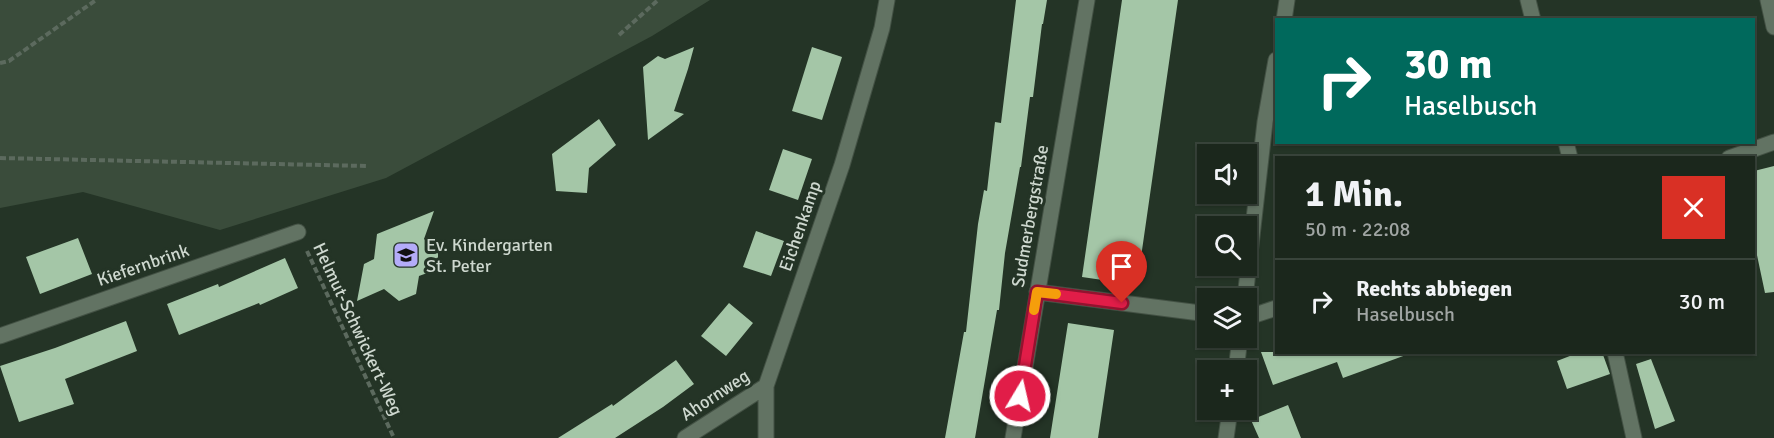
<!DOCTYPE html>
<html lang="de">
<head>
<meta charset="utf-8">
<style>
  body { margin:0; font-family:Signika,sans-serif; background:#283329; color:#f1f3f6; height:100vh; display:flex; flex-direction:column; font-size:22px; white-space:nowrap }
  * { box-sizing:border-box; margin:0 }
  p { font-size:20px; color:#a0a5a3 }
  .icon { flex:none; width:33px; height:33px; fill:none; stroke:currentColor; stroke-width:2; stroke-linecap:round; stroke-linejoin:round }
  .map { position:relative; flex:1; overflow:hidden }
  .details { position:absolute; left:1275px; top:156px; width:480px; height:198px; display:flex; flex-direction:column; background:#1b271c; border-radius:0px; box-shadow:0 2px 4px #0004,0 0 0 2px #39443b }
  .details>* { flex:none }
  .hud { position:absolute; left:1275px; top:18px; width:480px; height:126px; border-radius:0px; box-shadow:0 2px 4px #0004,0 0 0 2px #39443b; background:#00695c; color:#fff; overflow:hidden }
  .controls { position:absolute; left:1197px; top:144px; display:grid; gap:12px }
  .controls a { display:grid; place-items:center; width:60px; height:60px; border-radius:0px; background:#1b271c; box-shadow:0 2px 4px #0004,0 0 0 2px #39443b; font-size:30px }
  .pin { position:absolute; display:grid; place-items:center; width:51px; height:51px; color:#fff; margin:-62px -26px; border-radius:50% 50% 50% 0; rotate:-45deg; box-shadow:0 0 6px #0007 }
  .pin .icon { rotate:45deg }
  .me { position:absolute; width:66px; margin:-33px; rotate:9deg; stroke-linejoin:round; filter:drop-shadow(0 0 4px #0008) }
  .turn { display:flex; align-items:center; gap:21px; height:126px; padding:0 30px; font-size:27px }
  .turn .icon { width:78px; height:78px; stroke-width:2.5 }
  .turn b { display:block; font-size:42px; line-height:51px }
  .round { display:grid; place-items:center; flex:none; width:63px; height:63px; border-radius:0px; background:#283329 }
  .headline { display:flex; align-items:center; justify-content:space-between; height:102px; padding:0 30px }
  h1 { font-size:36px; font-weight:800; line-height:45px }
  ul { padding:0; list-style:none }
  li { display:flex; align-items:center; gap:18px; height:84px; padding:0 30px; border-top:2px solid #39443b }
  li div { flex:1 }
  li b { display:block; font-size:22px }
  li em { font-style:normal }
  .map>svg:first-child { display:block }
  .green { fill:#3a4c3b }
  .building { fill:#a4c6a7 }
  .lines { fill:none; stroke-linecap:round; stroke-linejoin:round }
  .minor-casing { stroke:#435144; stroke-width:17 }
  .path { stroke:#5c6a5e; stroke-width:4; stroke-dasharray:6 3; stroke-linecap:butt }
  .minor { stroke:#627363; stroke-width:15 }
  .route-casing { stroke:#92132f; stroke-width:15 }
  .route { stroke:#e11d48; stroke-width:10 }
  .slow { stroke:#f59e0b; stroke-width:10 }
  .labels { text-anchor:middle; stroke-width:6; stroke-linejoin:round; paint-order:stroke }
  .street-label { font-size:18px; fill:#ced8cf; stroke:#243426 }
  .poi-label { font-size:18px; fill:#ced8cf; stroke:#243426; text-anchor:start }
</style>
</head>
<body>
<div class="map">
<svg width="1774" height="438" viewBox="0 0 1774 438">
  <rect width="100%" height="100%" fill="#243426"/>
  <path class="green" d="M 0,0 L 710,0 L 652,36 L 386,178 L 220,230 L 83,192 L 0,208 Z"/>
  <path class="building" d="M 1016,0 L 1047,0 L 1043,24 L 1042,24 L 1033,97 L 1030,97 L 1021,167 L 1020,167 L 1005,253 L 999,310 L 997,310 L 975,438 L 945,438 L 964,332 L 966,332 L 978,224 L 984,190 L 987,191 L 995,122 L 1001,123 Z
    M 1122,0 L 1178,0 L 1137,285 L 1082,277 Z
    M 694,47 L 688,69 L 674,111 L 684,114 L 648,140 L 643,67 L 658,56 L 665,59 Z
    M 812,47 L 842,57 L 822,120 L 792,111 Z
    M 599,119 L 616,145 L 589,168 L 587,193 L 556,191 L 552,154 Z
    M 783,149 L 812,159 L 798,200 L 769,190 Z
    M 1774,166 L 1774,292 L 1765,293 L 1754,241 L 1754,171 Z
    M 434,211 L 424,239 L 438,250 L 438,269 L 419,276 L 416,294 L 399,301 L 384,289 L 357,301 L 364,264 L 374,259 L 377,234 Z
    M 756,231 L 784,241 L 771,276 L 743,267 Z
    M 78,238 L 92,274 L 40,294 L 26,257 Z
    M 285,258 L 298,288 L 260,305 L 259,303 L 179,335 L 167,304 L 218,284 L 219,287 Z
    M 729,303 L 753,323 L 726,356 L 701,336 Z
    M 126,321 L 137,351 L 65,379 L 74,404 L 19,422 L 0,366 L 55,348 Z
    M 1068,323 L 1114,330 L 1098,438 L 1050,438 Z
    M 1261,352 L 1405,352 L 1406,355 L 1343,378 L 1337,362 L 1273,385 Z
    M 1580,352 L 1602,352 L 1610,374 L 1567,389 L 1557,361 Z
    M 1651,359 L 1675,421 L 1655,429 L 1636,364 Z
    M 676,360 L 694,384 L 663,407 L 615,438 L 558,438 L 612,404 L 613,406 Z
    M 1288,405 L 1301,438 L 1259,438 L 1251,420 Z"/>
  <g class="lines">
    <g class="minor-casing">
      <path id="minor" d="M 1528,0 L 1533,20
        M 1768,0 L 1774,27
        M 1284,20 L 1287,0
        M 1566,142 L 1570,158
        M 1729,158 L 1774,142
        M 1037,292 L 1208,314
        M 1245,298 L 1265,122 L 1276,60
        M 1246,318 L 1276,308
        M 0,336 L 298,232
        M 1615,352 L 1634,438
        M 1236,370 L 1240,338
        M 685,438 L 766,386
        M 766,438 L 766,386 L 842,165 L 882,28 L 887,0
        M 1013,438 L 1087,0
        M 1226,438 L 1230,410"/>
    </g>
    <path class="path" d="M 619,35 L 658,0
      M 0,63 L 9,61 L 96,0
      M 0,158 L 367,166
      M 307,251 L 394,438"/>
    <use href="#minor" class="minor"/>
  </g>
  <g class="lines">
    <g class="route-casing">
      <path id="route" d="M 1020,396 L 1037,292 L 1122,303"/>
    </g>
    <use href="#route" class="route"/>
    <path class="slow" d="M 1034,310 L 1037,292 L 1056,294"/>
  </g>
  <defs>
    <g id="school-square" transform="scale(1.35)"><rect x="-9" y="-9" width="18" height="18" rx="4" fill="#b4acf9" stroke="#243426"/><path d="M0-5L7-2L0 1L-7-2ZM-4 1L0 2.5L4 1V4Q0 6-4 4Z" fill="#111"/></g>
  </defs>
  <g fill-rule="evenodd">
    <use href="#school-square" x="406" y="255"/>
  </g>
  <g class="labels">
    <g class="street-label">
      <text transform="translate(1030 216) rotate(-80)" y="6">Sudmerbergstraße</text>
      <text transform="translate(800 226) rotate(-71)" y="6">Eichenkamp</text>
      <text transform="translate(143 265) rotate(-19)" y="6">Kiefernbrink</text>
      <text transform="translate(358 329) rotate(65)" y="6">Helmut-Schwickert-Weg</text>
      <text transform="translate(715 395) rotate(-33)" y="6">Ahornweg</text>
    </g>
    <g class="poi-label">
      <text x="426" y="251">Ev. Kindergarten<tspan x="426" dy="21">St. Peter</tspan></text>
    </g>
  </g>
</svg>
<div class="controls">
<a><svg class="icon" aria-label="sound" viewBox="0 0 24 24"><path d="M4 9h4l5-4v14l-5-4H4zM17 9q2 3 0 6"/></svg></a>
<a><svg class="icon" aria-label="search" viewBox="0 0 24 24"><circle cx="10" cy="10" r="6"/><path d="M15 15l6 6"/></svg></a>
<a><svg class="icon" aria-label="layers" viewBox="0 0 24 24"><path d="M12 4l9 5-9 5-9-5zM3 14l9 5 9-5"/></svg></a>
<a>+</a>
</div>
<div class="pin" style="left:1122px;top:303px;background:#d93025"><svg class="icon" aria-label="arrive" viewBox="0 0 24 24"><path d="M6 21V4h12l-3 4 3 4H6"/></svg></div>
<svg class="me" style="left:1020px;top:396px" viewBox="-20 -20 40 40"><circle r="17" fill="#e11d48" stroke="#fff" stroke-width="3"/><path d="M0-11L8 9 0 5-8 9z" fill="#fff"/></svg>
<div class="hud">
<div class="turn"><svg class="icon" aria-label="right" viewBox="0 0 24 24"><path d="M7 20v-9h11M14 6l5 5-5 5"/></svg><div><b>30 m</b>Haselbusch</div></div>
</div>
<section class="details">
<div class="headline"><div><h1>1 Min.</h1><p>50 m · 22:08</p></div><a class="round" style="background:#d93025;color:#fff"><svg class="icon" aria-label="close" viewBox="0 0 24 24"><path d="M6 6l12 12M18 6L6 18"/></svg></a></div>
<ul>
<li><svg class="icon" aria-label="right" viewBox="0 0 24 24"><path d="M7 20v-9h11M14 6l5 5-5 5"/></svg><div><b>Rechts abbiegen</b><p>Haselbusch</p></div><em>30 m</em></li>
</ul>
</section>
</div>
</body>
</html>
